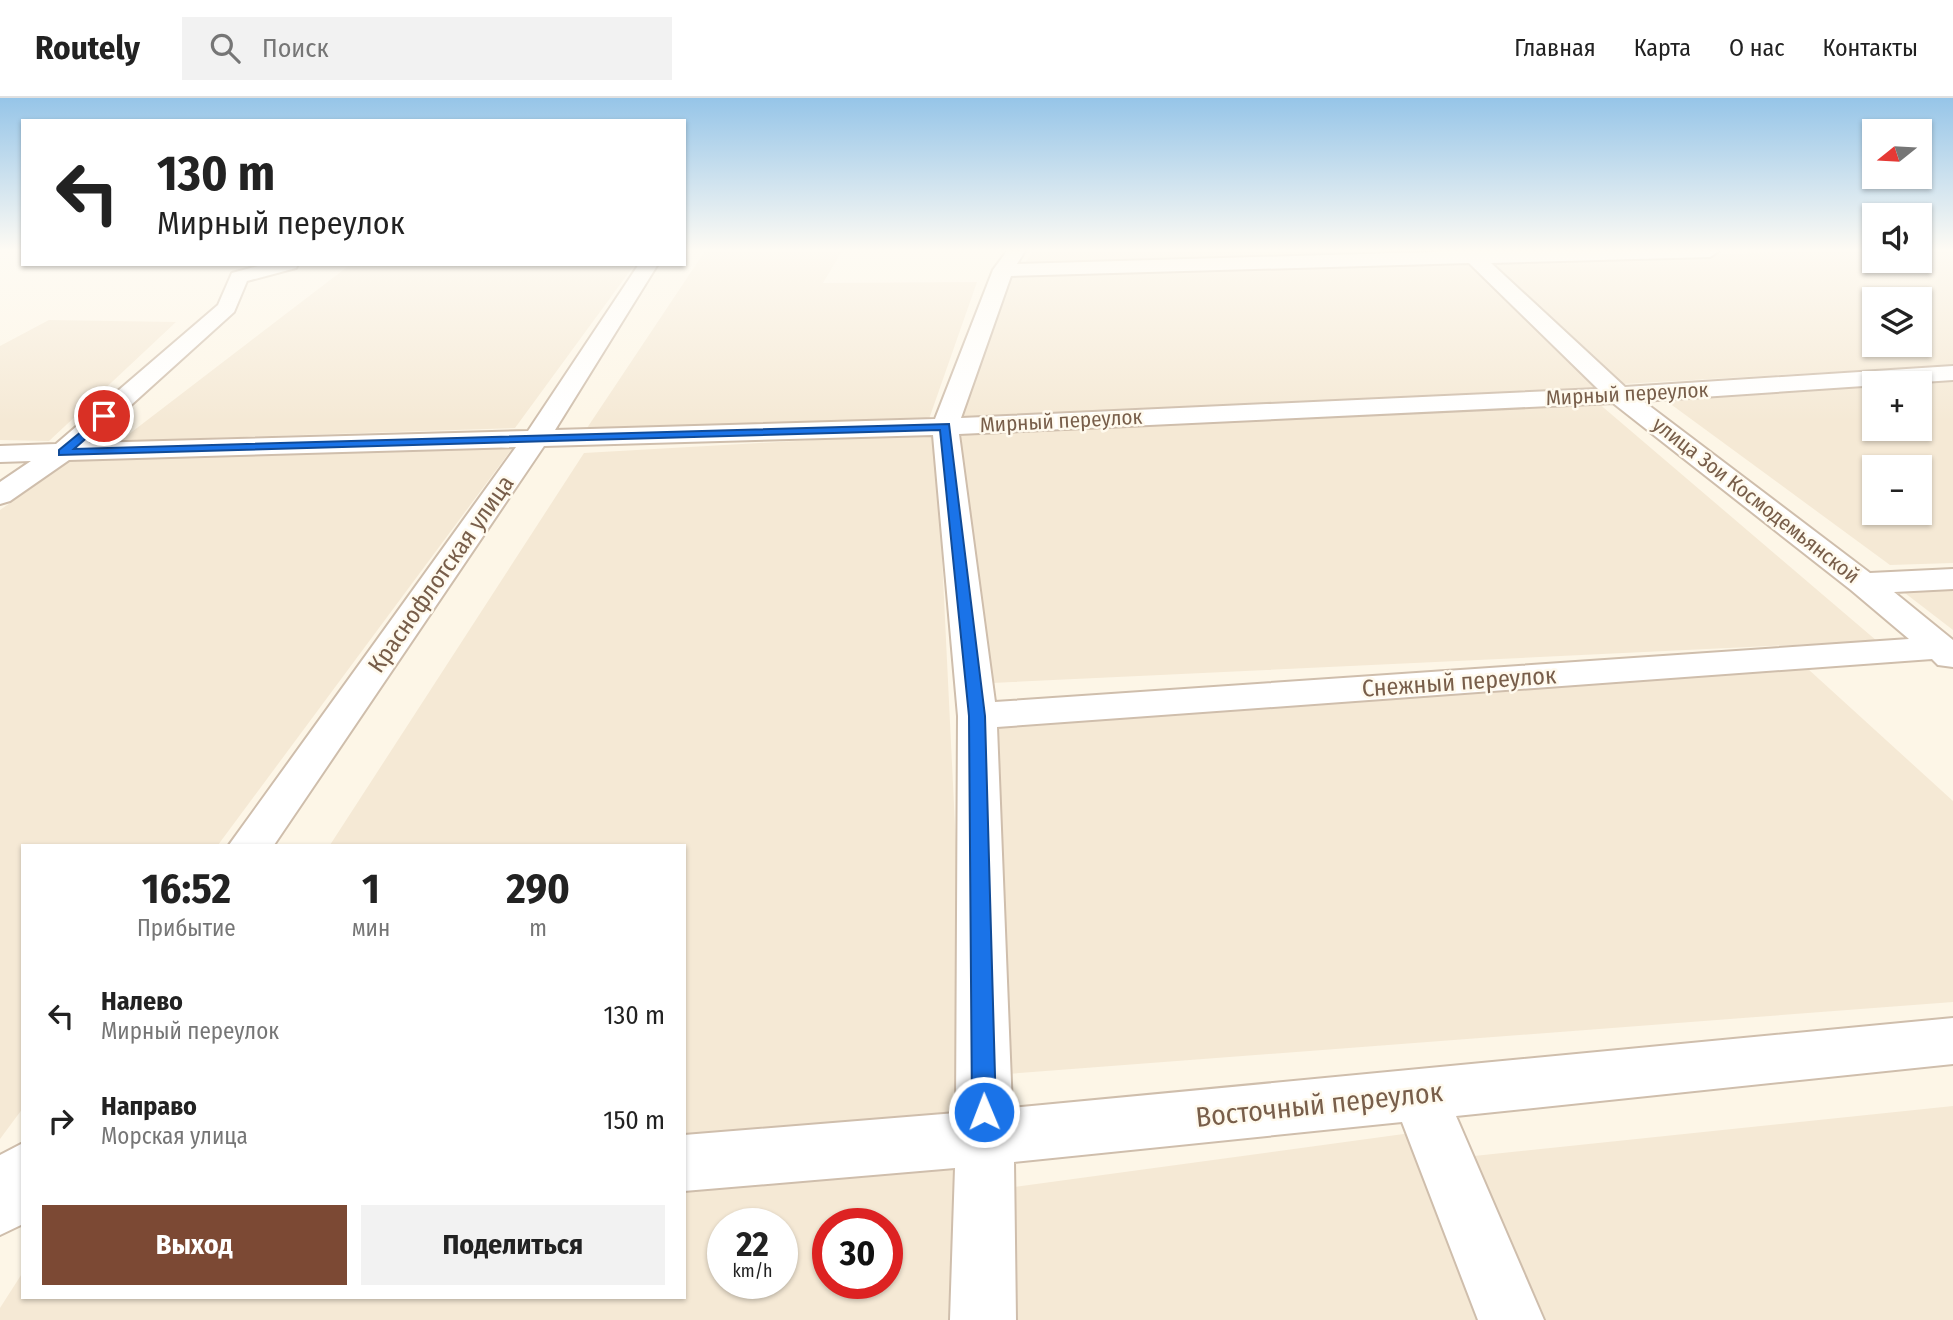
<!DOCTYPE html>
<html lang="ru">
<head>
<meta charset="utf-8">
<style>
  body { margin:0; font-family:"Fira Sans Condensed",sans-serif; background:#f2f2f2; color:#222; height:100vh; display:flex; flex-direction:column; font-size:26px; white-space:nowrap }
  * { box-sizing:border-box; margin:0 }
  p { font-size:23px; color:#767676 }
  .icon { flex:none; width:38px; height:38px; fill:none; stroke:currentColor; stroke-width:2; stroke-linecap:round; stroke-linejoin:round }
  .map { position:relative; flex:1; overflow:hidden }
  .sheet { position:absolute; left:21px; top:746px; width:665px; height:455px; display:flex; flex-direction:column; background:#fff; border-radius:0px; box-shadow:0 2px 5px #0004 }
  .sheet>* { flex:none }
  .top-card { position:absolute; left:21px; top:21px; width:665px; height:147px; border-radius:0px; box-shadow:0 2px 5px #0004; background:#fff; color:#222; overflow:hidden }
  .needle { width:46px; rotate:252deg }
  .fabs { position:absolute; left:1862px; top:21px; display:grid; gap:14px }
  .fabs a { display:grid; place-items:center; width:70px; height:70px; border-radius:0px; background:#fff; box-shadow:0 2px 5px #0004; font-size:35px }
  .speed { position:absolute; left:707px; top:1110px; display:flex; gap:14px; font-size:35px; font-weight:700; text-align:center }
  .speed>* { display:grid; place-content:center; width:91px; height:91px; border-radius:50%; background:#fff; box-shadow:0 2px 5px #0004; line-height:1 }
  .speed small { font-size:18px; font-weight:400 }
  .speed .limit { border:10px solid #d22; background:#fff; color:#111 }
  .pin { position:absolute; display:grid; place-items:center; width:60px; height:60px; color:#fff; margin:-30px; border:4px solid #fff; border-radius:50%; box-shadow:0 2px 7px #0007 }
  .me { position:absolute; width:77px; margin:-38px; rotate:359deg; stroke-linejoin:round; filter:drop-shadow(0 0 5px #0008) }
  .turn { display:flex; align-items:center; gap:24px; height:147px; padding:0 21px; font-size:32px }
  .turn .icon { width:91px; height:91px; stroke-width:2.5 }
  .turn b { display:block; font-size:49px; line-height:60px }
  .eta { display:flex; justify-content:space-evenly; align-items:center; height:119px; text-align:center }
  .eta b { font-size:42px; font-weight:700; line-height:49px }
  .action { display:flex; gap:14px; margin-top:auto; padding:14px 21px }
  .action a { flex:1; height:80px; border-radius:0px; background:#7c4934; color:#fff; font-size:28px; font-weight:700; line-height:80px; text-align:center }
  .action a+a { background:#f2f2f2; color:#222 }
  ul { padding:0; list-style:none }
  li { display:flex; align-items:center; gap:21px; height:105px; padding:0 21px }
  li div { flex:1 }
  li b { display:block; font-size:26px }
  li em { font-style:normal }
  header { display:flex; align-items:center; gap:42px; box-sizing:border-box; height:98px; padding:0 35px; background:#fff; border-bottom:2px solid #e0e0e0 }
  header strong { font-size:33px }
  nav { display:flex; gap:38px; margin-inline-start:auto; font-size:24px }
  .search { width:490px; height:63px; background:#f2f2f2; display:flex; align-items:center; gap:18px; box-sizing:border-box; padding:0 24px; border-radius:0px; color:#767676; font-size:26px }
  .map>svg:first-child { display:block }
  .residential { fill:#f5e9d5; fill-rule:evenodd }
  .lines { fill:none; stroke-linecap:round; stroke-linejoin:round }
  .minor-casing { stroke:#cfbeac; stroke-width:4 }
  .minor { fill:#fff; fill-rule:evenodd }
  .route { fill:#1a73e8; stroke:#114b97; stroke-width:2 }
  .labels { text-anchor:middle; stroke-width:5; stroke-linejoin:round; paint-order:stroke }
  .far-street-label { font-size:21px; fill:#785e4a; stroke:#fffaee }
  .street-label { font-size:24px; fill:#785e4a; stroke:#fffaee }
  .near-street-label { font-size:28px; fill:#785e4a; stroke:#fffaee }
</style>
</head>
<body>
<header>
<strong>Routely</strong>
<div class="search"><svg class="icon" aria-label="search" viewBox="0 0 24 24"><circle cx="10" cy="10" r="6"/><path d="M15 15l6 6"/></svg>Поиск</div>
<nav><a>Главная</a><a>Карта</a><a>О нас</a><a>Контакты</a></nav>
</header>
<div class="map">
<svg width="1953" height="1222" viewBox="0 0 1953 1222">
  <rect width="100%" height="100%" fill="#fdf6e7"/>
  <path class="residential" d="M 705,153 L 842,153 L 823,185 L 977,184 L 929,321 L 585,333 Z
    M 1033,153 L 1460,153 L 1459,156 L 1024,167 Z
    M 1804,153 L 1874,153 L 1874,163 L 1920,163 L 1920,153 L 1953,153 L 1953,267 L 1622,286 L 1491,165 ZM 1874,201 L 1920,201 L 1920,247 L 1874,247 Z
    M 1465,163 L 1599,294 L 956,319 L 1011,176 Z
    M 351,166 L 635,166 L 515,330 L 120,343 Z
    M 49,222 L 176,224 L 49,343 L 0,342 L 0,248 Z
    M 1953,280 L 1953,465 L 1890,467 L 1661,299 L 1874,285 L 1874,331 L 1920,331 L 1920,285 L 1876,285 ZM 1874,369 L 1920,369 L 1920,415 L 1874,415 Z
    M 1597,304 L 1877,543 L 971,586 L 961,332 Z
    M 936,335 L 969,1017 L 684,1036 L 684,747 L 330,747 L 584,355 Z
    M 514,348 L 218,747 L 23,747 L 23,1010 L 0,1041 L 0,412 L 70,363 Z
    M 1953,490 L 1953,532 L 1901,492 Z
    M 1808,571 L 1953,703 L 1953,904 L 981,978 L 988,627 Z
    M 1953,1008 L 1953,1222 L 1546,1222 L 1474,1058 Z
    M 1411,1035 L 1480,1222 L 995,1222 L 993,1092 Z
    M 954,1069 L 949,1222 L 0,1222 L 0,1210 L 23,1174 L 23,1199 L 684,1199 L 684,1091 ZM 723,1125 L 782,1125 L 782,1185 L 723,1185 ZM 828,1125 L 887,1125 L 887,1185 L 828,1185 Z"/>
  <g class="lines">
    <g class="minor-casing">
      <path id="minor" d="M 1007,153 L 1025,153 L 1017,166 L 1465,153 L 1719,153 L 1710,159 L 1491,165 L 1625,289 L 1953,268 L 1953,282 L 1643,303 L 1870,475 L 1953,471 L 1953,491 L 1894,494 L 1953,542 L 1953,569 L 1938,567 L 1932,561 L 997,629 L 1012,1010 L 1953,920 L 1953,966 L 1456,1018 L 1544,1222 L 1478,1222 L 1402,1024 L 1014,1064 L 1016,1222 L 950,1222 L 955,1070 L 684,1093 L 684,1037 L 956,1015 L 958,618 L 933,337 L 544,348 L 274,747 L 229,747 L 516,349 L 69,362 L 10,403 L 0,406 L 0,384 L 31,363 L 0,364 L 0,348 L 56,346 L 218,207 L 232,175 L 265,166 L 298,166 L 296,170 L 247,183 L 234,214 L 89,345 L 528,333 L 639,166 L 658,166 L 555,332 L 935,321 L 993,172 ZM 1469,165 L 1598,291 L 961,320 L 1011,178 ZM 1613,305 L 1851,492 L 1909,541 L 995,604 L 959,336 Z
        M 23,1045 L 23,1126 L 0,1137 L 0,1057 Z"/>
    </g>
    <use href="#minor" class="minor"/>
  </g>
  <linearGradient id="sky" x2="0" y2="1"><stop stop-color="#96c5e8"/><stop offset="0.47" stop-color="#fefbf4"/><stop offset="1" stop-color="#fefbf4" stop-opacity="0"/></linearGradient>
  <rect width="1953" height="324" fill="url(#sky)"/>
  <path class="route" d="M 104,315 L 109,318 L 108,321 L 74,351 L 949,326 L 985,618 L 996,1014 L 992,1022 L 984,1025 L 976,1022 L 972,1014 L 969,618 L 940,332 L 59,357 L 59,352 Z"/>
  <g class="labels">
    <g class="far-street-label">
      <text transform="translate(1627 296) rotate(-3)" y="7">Мирный переулок</text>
      <text transform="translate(1061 323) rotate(-3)" y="7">Мирный переулок</text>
      <text transform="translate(1756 402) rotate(38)" y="7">улица Зои Космодемьянской</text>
    </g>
    <g class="street-label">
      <text transform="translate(441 476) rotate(-55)" y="8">Краснофлотская улица</text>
      <text transform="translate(1459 584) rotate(-4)" y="8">Снежный переулок</text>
    </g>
    <g class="near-street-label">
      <text transform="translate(1319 1006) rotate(-6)" y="10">Восточный переулок</text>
    </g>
  </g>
</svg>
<div class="fabs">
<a><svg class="needle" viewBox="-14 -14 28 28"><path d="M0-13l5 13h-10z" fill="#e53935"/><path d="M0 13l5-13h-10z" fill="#767676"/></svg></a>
<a><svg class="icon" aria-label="sound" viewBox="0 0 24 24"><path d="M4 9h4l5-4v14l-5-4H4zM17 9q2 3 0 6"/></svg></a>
<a><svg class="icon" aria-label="layers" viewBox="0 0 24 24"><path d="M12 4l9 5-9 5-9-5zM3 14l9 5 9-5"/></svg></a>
<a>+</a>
<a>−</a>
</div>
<div class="speed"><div>22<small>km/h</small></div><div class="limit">30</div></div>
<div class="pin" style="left:104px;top:318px;background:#d93025"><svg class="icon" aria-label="arrive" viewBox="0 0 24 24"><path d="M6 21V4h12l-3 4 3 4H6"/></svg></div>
<svg class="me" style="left:984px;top:1014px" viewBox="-20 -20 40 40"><circle r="17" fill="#1a73e8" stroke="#fff" stroke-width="3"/><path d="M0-11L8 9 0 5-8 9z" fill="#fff"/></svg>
<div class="top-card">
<div class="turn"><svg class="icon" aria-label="left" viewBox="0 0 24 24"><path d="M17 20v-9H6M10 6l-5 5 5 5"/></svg><div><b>130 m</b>Мирный переулок</div></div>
</div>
<section class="sheet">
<div class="eta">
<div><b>16:52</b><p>Прибытие</p></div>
<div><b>1</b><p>мин</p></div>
<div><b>290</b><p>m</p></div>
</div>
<ul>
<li><svg class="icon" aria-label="left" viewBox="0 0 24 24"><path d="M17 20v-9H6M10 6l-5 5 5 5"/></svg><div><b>Налево</b><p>Мирный переулок</p></div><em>130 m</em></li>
<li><svg class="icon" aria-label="right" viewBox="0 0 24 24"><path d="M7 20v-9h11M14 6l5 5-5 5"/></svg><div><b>Направо</b><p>Морская улица</p></div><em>150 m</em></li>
</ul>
<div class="action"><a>Выход</a><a>Поделиться</a></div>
</section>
</div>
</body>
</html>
